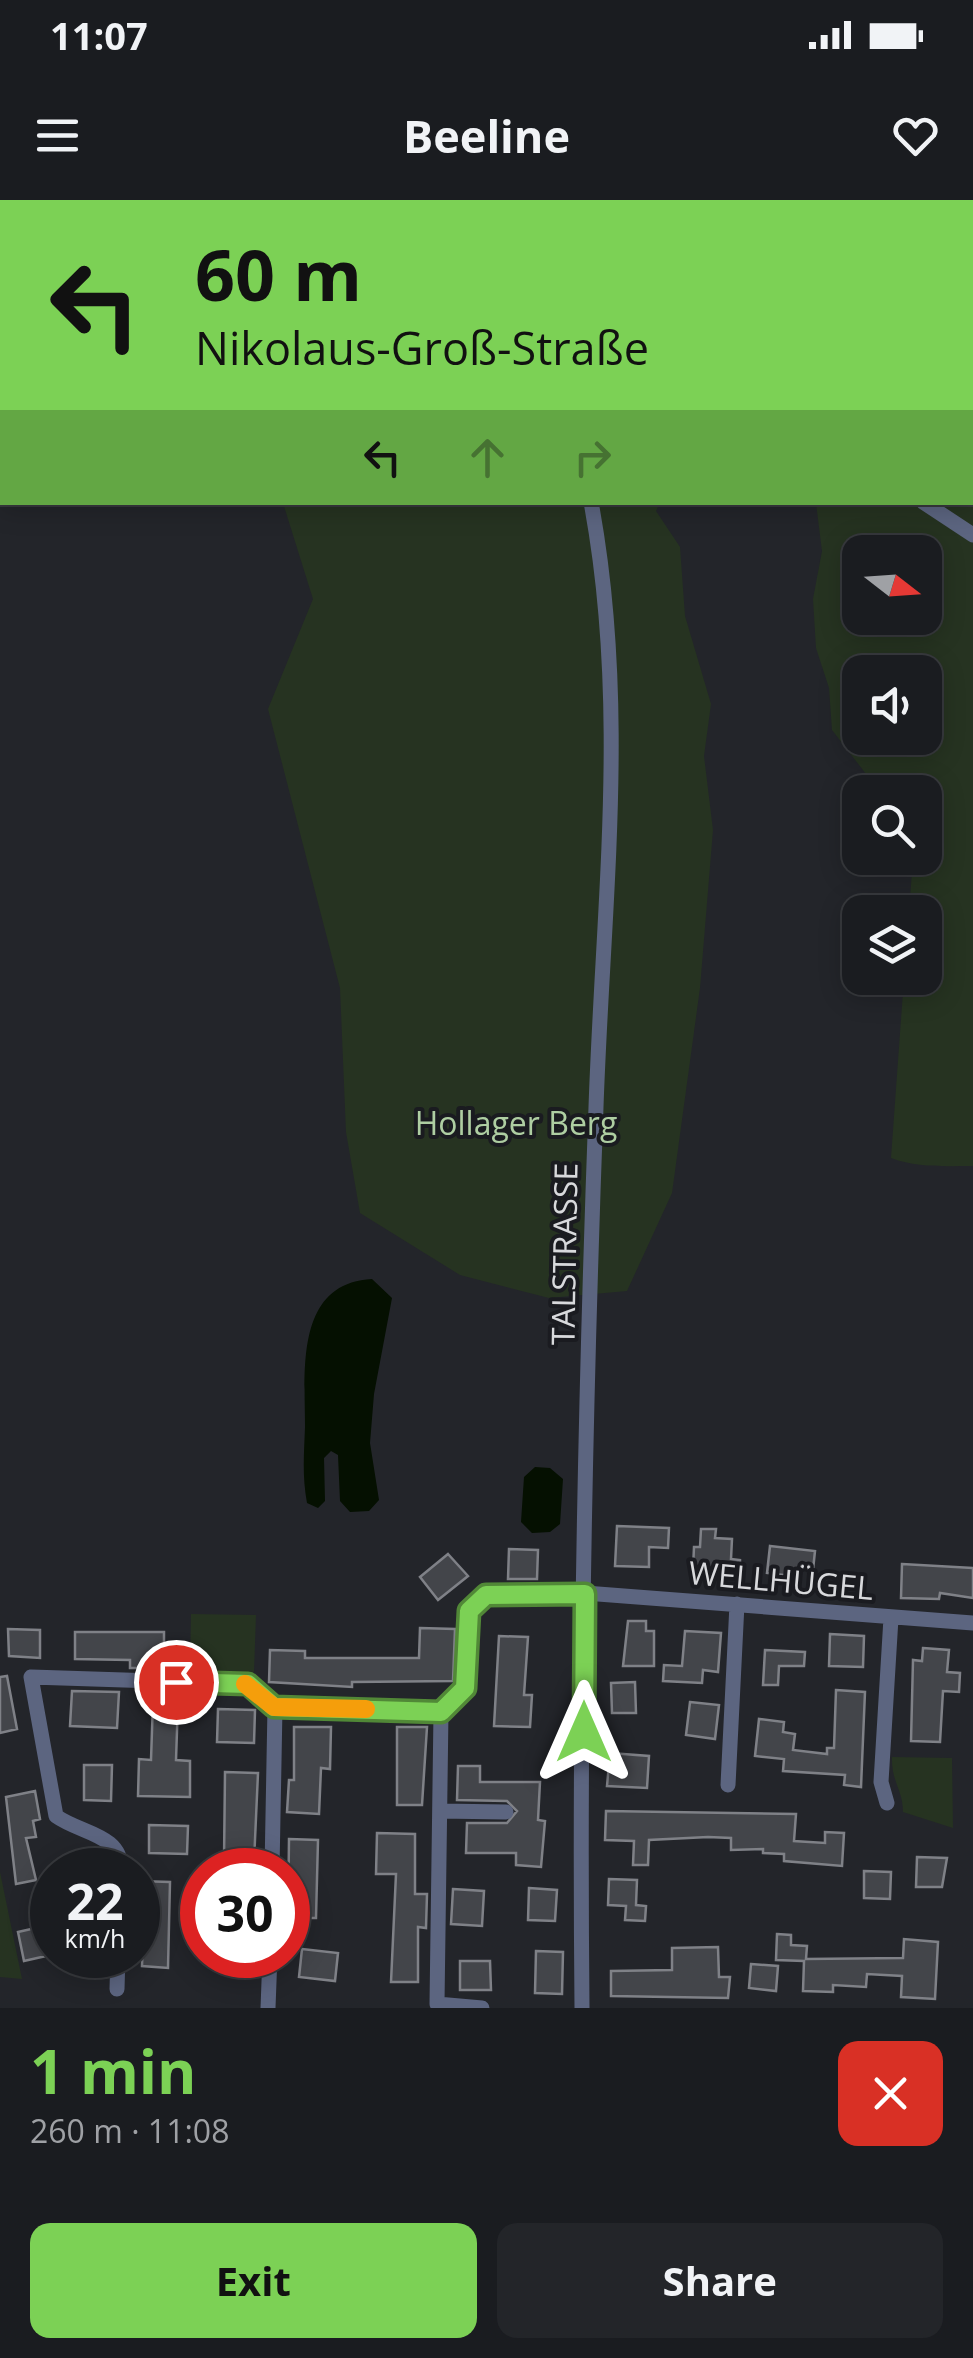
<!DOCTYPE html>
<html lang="en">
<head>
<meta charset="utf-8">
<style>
  body { margin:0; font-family:"Open Sans",sans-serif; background:#232529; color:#f1f3f6; height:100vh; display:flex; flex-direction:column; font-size:38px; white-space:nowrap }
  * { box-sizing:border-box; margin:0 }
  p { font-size:32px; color:#9fa1a5 }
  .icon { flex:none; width:55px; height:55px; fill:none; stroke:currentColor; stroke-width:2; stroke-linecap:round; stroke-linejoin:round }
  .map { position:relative; height:1808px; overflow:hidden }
  .drawer { display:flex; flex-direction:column; background:#1a1c20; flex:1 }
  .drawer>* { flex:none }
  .top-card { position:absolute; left:0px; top:0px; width:975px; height:305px; box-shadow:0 5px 25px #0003,0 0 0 2px #383a3e; background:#7cd155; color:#111; overflow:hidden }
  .needle { width:65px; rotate:107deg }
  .fabs { position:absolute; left:842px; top:335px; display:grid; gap:20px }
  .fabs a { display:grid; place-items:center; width:100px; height:100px; border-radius:20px; background:#1a1c20; box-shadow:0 5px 25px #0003,0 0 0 2px #383a3e; font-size:50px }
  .speed { position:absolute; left:30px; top:1648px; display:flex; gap:20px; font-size:50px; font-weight:700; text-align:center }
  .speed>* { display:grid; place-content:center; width:130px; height:130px; border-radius:50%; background:#1a1c20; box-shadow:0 5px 25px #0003,0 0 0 2px #383a3e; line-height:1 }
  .speed small { font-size:25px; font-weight:400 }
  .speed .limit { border:15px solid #d22; background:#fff; color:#111 }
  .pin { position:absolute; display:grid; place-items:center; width:85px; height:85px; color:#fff; margin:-42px; border:5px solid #fff; border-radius:50%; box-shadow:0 2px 10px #0007 }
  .me { position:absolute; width:110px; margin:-55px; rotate:0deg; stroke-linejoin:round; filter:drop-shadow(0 0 8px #0008) }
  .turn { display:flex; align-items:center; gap:35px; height:210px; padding:0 30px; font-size:45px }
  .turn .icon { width:130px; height:130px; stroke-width:2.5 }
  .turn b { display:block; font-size:70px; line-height:85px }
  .lanes { display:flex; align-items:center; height:95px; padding:0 30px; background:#0003; justify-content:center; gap:50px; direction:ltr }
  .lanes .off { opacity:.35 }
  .round { display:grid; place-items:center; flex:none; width:105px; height:105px; border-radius:20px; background:#232529 }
  .summary { display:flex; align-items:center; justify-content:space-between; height:170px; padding:0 30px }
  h1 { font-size:60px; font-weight:700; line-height:75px; color:#7cd155 }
  .primary-button { display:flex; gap:20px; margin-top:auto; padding:20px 30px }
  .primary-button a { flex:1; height:115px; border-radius:20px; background:#7cd155; color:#111; font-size:40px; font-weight:700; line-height:115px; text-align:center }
  .primary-button a+a { background:#232529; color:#f1f3f6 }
  .status { display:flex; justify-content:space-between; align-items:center; height:70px; padding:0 50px; background:#1a1c20; direction:ltr }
  .status svg { height:28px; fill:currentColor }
  header { display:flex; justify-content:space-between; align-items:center; height:130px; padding:0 30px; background:#1a1c20; font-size:45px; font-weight:700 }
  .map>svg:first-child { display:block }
  .green { fill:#263321; fill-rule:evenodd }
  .water { fill:#051001 }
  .building { fill:#43454a; stroke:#7f8187; stroke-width:2.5 }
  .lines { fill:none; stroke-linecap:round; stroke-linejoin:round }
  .street { stroke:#5c6580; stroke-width:15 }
  .route-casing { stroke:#518837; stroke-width:25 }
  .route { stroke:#7cd155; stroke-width:18 }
  .slow { stroke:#f59e0b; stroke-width:18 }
  .labels { text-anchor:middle; stroke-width:8; stroke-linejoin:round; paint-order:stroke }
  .park-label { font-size:32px; fill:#aecea2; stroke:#1a1b20 }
  .street-label { font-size:32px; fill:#d8d9dc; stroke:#1a1b20 }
</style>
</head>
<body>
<div class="status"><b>11:07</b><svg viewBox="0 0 49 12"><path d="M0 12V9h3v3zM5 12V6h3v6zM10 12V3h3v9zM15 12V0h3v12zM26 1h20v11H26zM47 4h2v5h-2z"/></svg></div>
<header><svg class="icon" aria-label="menu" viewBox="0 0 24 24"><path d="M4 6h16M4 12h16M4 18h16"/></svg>Beeline<svg class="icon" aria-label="heart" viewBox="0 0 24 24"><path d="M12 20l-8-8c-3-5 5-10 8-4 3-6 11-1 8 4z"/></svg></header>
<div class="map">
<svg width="973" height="1808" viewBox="0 0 973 1808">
  <rect width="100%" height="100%" fill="#23252a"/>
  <path class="green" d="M 960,0 L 973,0 L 973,966 C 945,966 918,968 891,958 L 904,778 L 925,778 L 925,712 L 909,712 L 913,658 L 925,658 L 925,592 L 894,592 L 873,583 L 832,530 L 829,488 L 816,448 L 813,399 L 822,351 L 816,303 L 972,302 L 972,2 ZM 860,352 L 925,352 L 925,418 L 860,418 ZM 860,472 L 925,472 L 925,538 L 860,538 Z
    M 283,303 L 660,303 L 656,311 L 680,347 L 685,416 L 711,504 L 704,556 L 713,630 L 700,788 L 672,993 L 627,1091 L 549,1098 L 460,1075 L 360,1013 L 346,932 L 340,788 L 268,509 L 313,399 Z
    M 191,1414 L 256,1415 L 254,1472 L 190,1471 Z
    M 892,1557 L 952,1558 L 953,1628 L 903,1612 C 903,1590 891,1581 892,1557 Z
    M 0,1672 L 22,1779 L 0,1777 Z"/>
  <path class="water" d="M 372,1079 L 392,1098 L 374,1194 L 370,1243 L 379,1300 L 369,1311 L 350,1312 L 340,1301 L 338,1255 L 331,1251 L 324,1258 L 325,1301 L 318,1308 L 307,1303 C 302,1276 304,1254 305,1227 C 305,1171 295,1083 372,1079 Z
    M 535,1267 L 550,1268 L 563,1279 L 560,1324 L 550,1332 L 532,1333 L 521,1322 L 524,1277 Z"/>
  <path class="building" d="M 617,1326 L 669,1328 L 668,1348 L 649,1347 L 649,1367 L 615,1366 Z
    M 701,1329 L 716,1329 L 715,1338 L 732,1339 L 731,1359 L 740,1360 L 740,1373 L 693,1369 L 694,1347 L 700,1347 Z
    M 770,1346 L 815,1351 L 813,1370 L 801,1368 L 800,1377 L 767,1373 Z
    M 509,1349 L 538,1350 L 537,1379 L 508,1379 Z
    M 448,1354 L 468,1376 L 438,1400 L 420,1377 Z
    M 902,1364 L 973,1368 L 973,1398 L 940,1393 L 939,1399 L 901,1398 Z
    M 628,1421 L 646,1421 L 646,1431 L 654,1431 L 654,1466 L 623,1466 Z
    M 420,1428 L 455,1429 L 453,1481 L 352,1482 L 352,1487 L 269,1482 L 270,1450 L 305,1451 L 305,1458 L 419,1458 Z
    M 8,1429 L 40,1430 L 40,1458 L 9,1456 Z
    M 685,1431 L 721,1433 L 718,1472 L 703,1470 L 702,1483 L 663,1481 L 664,1465 L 682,1466 Z
    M 75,1432 L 164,1432 L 164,1468 L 130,1468 L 130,1460 L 75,1459 Z
    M 830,1434 L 864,1436 L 863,1467 L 829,1466 Z
    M 499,1436 L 528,1437 L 524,1495 L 532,1495 L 530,1527 L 494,1526 Z
    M 923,1448 L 949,1450 L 947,1472 L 960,1473 L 959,1492 L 943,1491 L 940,1542 L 911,1541 L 913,1460 L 922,1461 Z
    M 765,1450 L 805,1452 L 804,1466 L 779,1466 L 778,1485 L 763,1485 Z
    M 7,1476 L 17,1529 L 0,1533 L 0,1477 Z
    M 635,1482 L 636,1513 L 612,1513 L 611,1483 Z
    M 836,1490 L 865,1492 L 861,1587 L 844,1585 L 845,1575 L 783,1571 L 784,1559 L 755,1556 L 759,1519 L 784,1522 L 783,1532 L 795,1534 L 793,1550 L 827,1554 L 827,1548 L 834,1548 Z
    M 72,1491 L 119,1492 L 117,1528 L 70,1526 Z
    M 153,1501 L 178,1502 L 176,1560 L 190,1561 L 190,1597 L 138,1596 L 139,1559 L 151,1560 Z
    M 690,1502 L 719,1505 L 715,1539 L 686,1535 Z
    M 218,1509 L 255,1510 L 254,1543 L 217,1542 Z
    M 294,1527 L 331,1527 L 330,1569 L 321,1568 L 319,1614 L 287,1612 L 289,1580 L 294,1580 Z
    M 397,1527 L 427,1527 L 422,1605 L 397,1605 Z
    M 610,1553 L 649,1556 L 647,1588 L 607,1586 Z
    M 84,1565 L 112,1565 L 111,1601 L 84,1600 Z
    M 458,1566 L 480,1566 L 480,1582 L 540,1582 L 538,1620 L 545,1621 L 541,1667 L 516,1665 L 516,1653 L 466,1653 L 467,1623 L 507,1623 L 517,1611 L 507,1601 L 457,1600 Z
    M 225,1572 L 258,1573 L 254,1662 L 224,1661 Z
    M 35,1591 L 40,1619 L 33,1621 L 36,1637 L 26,1638 L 36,1680 L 16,1684 L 6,1597 Z
    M 606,1611 L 796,1614 L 794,1641 L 825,1643 L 825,1632 L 844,1633 L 842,1666 L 784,1661 L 784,1654 L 763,1653 L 763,1649 L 731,1650 L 731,1638 L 708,1637 L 649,1640 L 648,1665 L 633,1665 L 634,1641 L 605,1640 Z
    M 149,1625 L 188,1626 L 187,1654 L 149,1653 Z
    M 377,1633 L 415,1634 L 415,1694 L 427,1694 L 426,1728 L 418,1727 L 418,1782 L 391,1782 L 396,1674 L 376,1674 Z
    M 289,1639 L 318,1640 L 316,1718 L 288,1718 Z
    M 917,1657 L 947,1658 L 942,1687 L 916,1687 Z
    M 864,1671 L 891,1672 L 890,1699 L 864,1698 Z
    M 609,1679 L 637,1680 L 636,1705 L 646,1706 L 645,1721 L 625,1720 L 626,1706 L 608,1705 Z
    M 138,1681 L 170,1682 L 168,1768 L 142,1766 L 144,1710 L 138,1710 Z
    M 529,1688 L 557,1690 L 555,1721 L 528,1720 Z
    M 453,1689 L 484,1691 L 482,1726 L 451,1724 Z
    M 40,1727 L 46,1756 L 24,1761 L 18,1732 Z
    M 777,1734 L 791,1735 L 791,1745 L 807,1746 L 806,1759 L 903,1758 L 904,1739 L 938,1742 L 935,1799 L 901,1797 L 902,1776 L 867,1774 L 866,1787 L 833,1785 L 833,1792 L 803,1791 L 804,1761 L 776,1760 Z
    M 718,1747 L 719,1777 L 730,1777 L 728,1798 L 611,1796 L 611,1771 L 672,1770 L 672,1748 Z
    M 302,1749 L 338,1753 L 335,1781 L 299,1777 Z
    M 536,1751 L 563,1752 L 562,1794 L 535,1793 Z
    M 460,1761 L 490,1761 L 491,1790 L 460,1790 Z
    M 751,1764 L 778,1766 L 776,1791 L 749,1788 Z"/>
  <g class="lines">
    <path class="street" d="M 521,0 L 521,2
      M 923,302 L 973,335
      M 441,1512 L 437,1804 L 482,1808
      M 728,1585 L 737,1404
      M 887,1603 L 881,1582 L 891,1418
      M 440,1611 L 506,1612
      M 121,1670 C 122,1634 81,1634 56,1616 L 31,1477 L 248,1484 L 275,1507 L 441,1512 L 465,1488 L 469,1411 L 486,1395 L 585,1393 L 973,1423
      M 272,1670 L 275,1507
      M 117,1789 L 118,1755
      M 268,1808 L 270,1755
      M 582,1808 C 579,1508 585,1206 596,907 C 603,701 629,507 591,302"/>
  </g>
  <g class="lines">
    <g class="route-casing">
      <path id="route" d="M 176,1482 L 248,1484 L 274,1507 L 441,1512 L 465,1488 L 469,1411 L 486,1395 L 585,1394 L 584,1532"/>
    </g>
    <use href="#route" class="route"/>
    <path class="slow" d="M 245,1484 L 274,1507 L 366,1509"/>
  </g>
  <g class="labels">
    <g class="park-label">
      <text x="516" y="935">Hollager Berg</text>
    </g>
    <g class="street-label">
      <text transform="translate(565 1054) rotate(-89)" y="11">TALSTRASSE</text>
      <text transform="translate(781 1381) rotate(5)" y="11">WELLHÜGEL</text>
    </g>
  </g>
</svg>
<div class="fabs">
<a><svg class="needle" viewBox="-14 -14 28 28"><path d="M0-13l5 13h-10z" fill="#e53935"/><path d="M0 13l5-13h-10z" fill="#9fa1a5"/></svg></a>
<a><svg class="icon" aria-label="sound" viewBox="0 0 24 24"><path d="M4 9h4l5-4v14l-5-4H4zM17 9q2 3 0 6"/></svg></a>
<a><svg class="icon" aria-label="search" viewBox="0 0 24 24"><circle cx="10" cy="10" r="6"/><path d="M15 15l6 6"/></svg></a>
<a><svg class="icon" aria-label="layers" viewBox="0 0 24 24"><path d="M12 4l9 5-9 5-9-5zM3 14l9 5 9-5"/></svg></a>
</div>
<div class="speed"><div>22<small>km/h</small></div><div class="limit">30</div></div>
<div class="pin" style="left:176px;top:1482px;background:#d93025"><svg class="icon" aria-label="arrive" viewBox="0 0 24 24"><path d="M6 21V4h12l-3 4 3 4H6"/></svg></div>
<svg class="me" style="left:584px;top:1532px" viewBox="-20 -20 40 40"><path d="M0-17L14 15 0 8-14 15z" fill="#7cd155" stroke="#fff" stroke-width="4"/></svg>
<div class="top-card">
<div class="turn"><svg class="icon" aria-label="left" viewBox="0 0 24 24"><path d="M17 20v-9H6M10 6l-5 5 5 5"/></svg><div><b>60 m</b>Nikolaus-Groß-Straße</div></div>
<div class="lanes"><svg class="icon" aria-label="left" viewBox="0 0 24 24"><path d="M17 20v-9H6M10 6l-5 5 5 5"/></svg><svg class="icon off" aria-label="ahead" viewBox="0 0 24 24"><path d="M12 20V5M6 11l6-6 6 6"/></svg><svg class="icon off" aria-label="right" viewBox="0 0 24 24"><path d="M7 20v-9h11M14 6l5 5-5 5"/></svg></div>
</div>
</div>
<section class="drawer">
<div class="summary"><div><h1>1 min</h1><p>260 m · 11:08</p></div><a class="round" style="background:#d93025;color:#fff"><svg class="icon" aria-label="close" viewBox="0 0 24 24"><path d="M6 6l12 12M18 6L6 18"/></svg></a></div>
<div class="primary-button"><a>Exit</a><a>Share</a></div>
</section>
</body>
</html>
